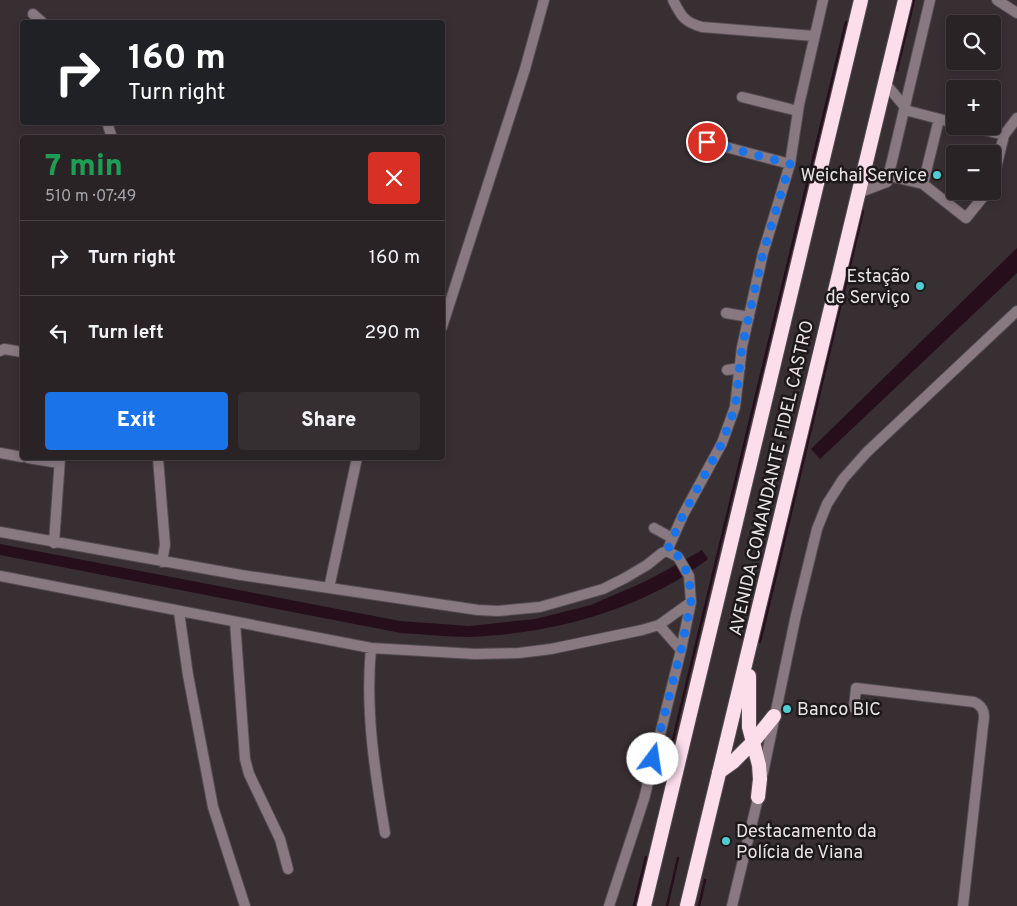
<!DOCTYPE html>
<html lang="en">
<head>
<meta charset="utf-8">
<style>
  body { margin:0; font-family:Overpass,sans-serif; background:#362f32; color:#f1f3f6; height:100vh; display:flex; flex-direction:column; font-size:19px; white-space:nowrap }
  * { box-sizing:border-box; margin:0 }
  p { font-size:16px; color:#a5a4a7 }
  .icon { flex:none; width:28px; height:28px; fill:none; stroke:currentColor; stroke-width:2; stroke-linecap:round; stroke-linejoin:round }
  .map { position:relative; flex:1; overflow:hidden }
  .drawer { position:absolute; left:20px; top:135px; width:425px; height:325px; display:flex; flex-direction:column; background:#2a2326; border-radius:5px; box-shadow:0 2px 8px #0003,0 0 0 1px #464043 }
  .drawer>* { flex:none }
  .hud { position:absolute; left:20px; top:20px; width:425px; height:105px; border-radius:5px; box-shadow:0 2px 8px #0003,0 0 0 1px #464043; background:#202124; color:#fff; overflow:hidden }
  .controls { position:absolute; left:946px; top:15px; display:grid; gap:10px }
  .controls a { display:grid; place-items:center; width:55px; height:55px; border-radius:5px; background:#2a2326; box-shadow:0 2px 8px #0003,0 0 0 1px #464043; font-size:25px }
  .pin { position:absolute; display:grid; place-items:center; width:42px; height:42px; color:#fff; margin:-21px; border:2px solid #fff; border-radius:50%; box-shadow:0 1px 5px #0007 }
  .me { position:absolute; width:55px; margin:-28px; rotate:14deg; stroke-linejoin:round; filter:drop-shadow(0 0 4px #0008) }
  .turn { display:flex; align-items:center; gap:18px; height:105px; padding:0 25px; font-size:22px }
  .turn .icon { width:65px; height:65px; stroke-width:2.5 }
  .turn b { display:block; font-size:35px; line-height:42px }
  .round { display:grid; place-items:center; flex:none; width:52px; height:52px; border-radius:5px; background:#362f32 }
  .overview { display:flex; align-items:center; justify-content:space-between; height:85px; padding:0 25px }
  h1 { font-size:30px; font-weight:800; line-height:38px; color:#1e9e55 }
  .primary-button { display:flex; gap:10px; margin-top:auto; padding:10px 25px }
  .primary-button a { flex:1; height:58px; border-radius:5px; background:#1a73e8; color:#fff; font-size:20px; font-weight:800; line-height:58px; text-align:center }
  .primary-button a+a { background:#362f32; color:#f1f3f6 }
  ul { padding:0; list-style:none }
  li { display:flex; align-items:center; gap:15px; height:75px; padding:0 25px; border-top:1px solid #464043 }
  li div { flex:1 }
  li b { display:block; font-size:19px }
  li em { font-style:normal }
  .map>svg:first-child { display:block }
  .water { fill:#260e1a }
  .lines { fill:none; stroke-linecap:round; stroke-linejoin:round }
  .stream { stroke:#260e1a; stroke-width:2.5 }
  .minor-casing { stroke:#544c50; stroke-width:12 }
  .highway-casing { stroke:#544c50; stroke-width:16 }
  .minor { stroke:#887980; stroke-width:10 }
  .highway { stroke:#fcdeeb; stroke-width:14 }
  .route { stroke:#1a73e8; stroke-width:9; stroke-dasharray:0 16.2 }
  .poi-dot { fill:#51ccd2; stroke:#1d181a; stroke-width:2 }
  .labels { text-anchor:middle; stroke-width:5; stroke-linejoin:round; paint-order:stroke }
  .poi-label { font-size:18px; fill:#eae3e6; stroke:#1d181a; text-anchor:end }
  .street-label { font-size:18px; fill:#eae3e6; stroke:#1d181a }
</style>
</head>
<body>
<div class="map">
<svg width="1017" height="906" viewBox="0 0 1017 906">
  <rect width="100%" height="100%" fill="#382f33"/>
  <path class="water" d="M 1017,248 L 1017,273 L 820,459 L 811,449 Z
    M 0,544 L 400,621 L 469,626 L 535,619 L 591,605 L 644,582 L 676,565 L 702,550 L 708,559 C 643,610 551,634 469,637 C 446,637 423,634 401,633 L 0,555 Z"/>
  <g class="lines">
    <path class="stream" d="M 897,70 L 914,0
      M 760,642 L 863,211
      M 672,744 L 846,22
      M 634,906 L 646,857
      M 667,906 L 678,858
      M 699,906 L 705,880"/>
    <g class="minor-casing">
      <path id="minor" d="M 673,0 C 681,16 684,22 702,27 L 814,36
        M 997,0 L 1017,13
        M 33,14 L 42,22
        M 885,83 L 905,107
        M 742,97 L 798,111
        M 905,110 L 955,123
        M 107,122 L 112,138
        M 969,126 L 1004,135
        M 707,142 L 790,164
        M 889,176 L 923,184 L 966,218 L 988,191
        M 923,184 L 939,119
        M 992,185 L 1004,135 L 1017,118
        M 858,193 L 887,182 L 930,0
        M 726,313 L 749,317
        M 442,327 L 525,69 L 544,0
        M 0,351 L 4,349 L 22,352
        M 727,370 L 740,368
        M 0,453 L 22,457
        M 28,458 L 59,463
        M 158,458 L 165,545 L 162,562
        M 654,528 L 672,538
        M 0,532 L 241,575 L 478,610 L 498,611 L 540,607 L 603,589 L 625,578 L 647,565 L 662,553 L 667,551 L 678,557 L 689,576 L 691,602 L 681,650 L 644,799 L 609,906
        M 54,543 L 60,458
        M 667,551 L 683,515 L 722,443 L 735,407 L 742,347 L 763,253 L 790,164 L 799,105 L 823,0
        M 0,576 L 371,648 L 475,654 L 519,653 L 551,649 L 642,630 L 659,625 L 691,602
        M 329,588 L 357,458
        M 179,612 L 188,675 L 213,807 L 245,906
        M 235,622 L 245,759 L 249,774 L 280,839 L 288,869
        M 659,625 L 681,650
        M 371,648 C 365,710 375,773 385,833
        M 854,708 L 856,688 L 974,702 C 985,707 985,715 983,726 L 963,906
        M 653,759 L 678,765
        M 763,773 L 796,615 L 817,529 L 827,504 L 843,479 L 867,452 L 1017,311
        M 732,906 L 760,790"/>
    </g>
    <g class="highway-casing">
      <path id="highway" d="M 749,676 L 749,727 L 759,765 L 760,779 L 758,797
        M 719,772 L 733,762 L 753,742 L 774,716
        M 644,906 L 861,0
        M 687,906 L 905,0"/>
    </g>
    <use href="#minor" class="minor"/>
    <use href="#highway" class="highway"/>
  </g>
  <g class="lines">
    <path class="route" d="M 653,759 L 681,650 L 691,602 L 689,576 L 678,556 L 667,551 L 683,515 L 722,443 L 735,408 L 742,347 L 763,253 L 790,164 L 707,142"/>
  </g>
  <g class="poi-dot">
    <circle cx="937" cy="175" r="5"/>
    <circle cx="920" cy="286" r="5"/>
    <circle cx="787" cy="709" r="5"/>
    <circle cx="726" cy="841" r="5"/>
  </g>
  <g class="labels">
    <g class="poi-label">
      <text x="927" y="181">Weichai Service</text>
      <text x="910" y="282">Estação<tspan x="910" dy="21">de Serviço</tspan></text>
      <text x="797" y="715" text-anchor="start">Banco BIC</text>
      <text x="736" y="837" text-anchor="start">Destacamento da<tspan x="736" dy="21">Polícia de Viana</tspan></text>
    </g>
    <g class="street-label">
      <text transform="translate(771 478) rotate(-77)" y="6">AVENIDA COMANDANTE FIDEL CASTRO</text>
    </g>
  </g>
</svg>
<div class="controls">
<a><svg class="icon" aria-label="search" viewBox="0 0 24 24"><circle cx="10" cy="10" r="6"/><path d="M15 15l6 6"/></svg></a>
<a>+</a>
<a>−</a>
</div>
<div class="pin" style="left:707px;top:142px;background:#d93025"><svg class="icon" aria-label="arrive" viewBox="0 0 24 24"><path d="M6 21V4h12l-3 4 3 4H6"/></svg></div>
<svg class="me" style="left:653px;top:759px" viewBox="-20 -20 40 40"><circle r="19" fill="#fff"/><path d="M0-13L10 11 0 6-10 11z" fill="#1a73e8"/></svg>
<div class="hud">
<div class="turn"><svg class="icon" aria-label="right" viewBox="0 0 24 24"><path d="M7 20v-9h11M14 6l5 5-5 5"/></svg><div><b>160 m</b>Turn right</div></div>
</div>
<section class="drawer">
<div class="overview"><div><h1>7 min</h1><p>510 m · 07:49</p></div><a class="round" style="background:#d93025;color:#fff"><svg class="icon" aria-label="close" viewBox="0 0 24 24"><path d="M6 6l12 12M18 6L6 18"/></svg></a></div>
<ul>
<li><svg class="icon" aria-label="right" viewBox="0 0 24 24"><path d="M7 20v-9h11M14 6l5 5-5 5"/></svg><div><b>Turn right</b></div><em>160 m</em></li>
<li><svg class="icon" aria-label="left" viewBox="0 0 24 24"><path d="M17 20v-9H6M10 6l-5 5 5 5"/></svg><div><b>Turn left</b></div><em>290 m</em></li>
</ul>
<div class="primary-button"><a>Exit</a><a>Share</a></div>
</section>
</div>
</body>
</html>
